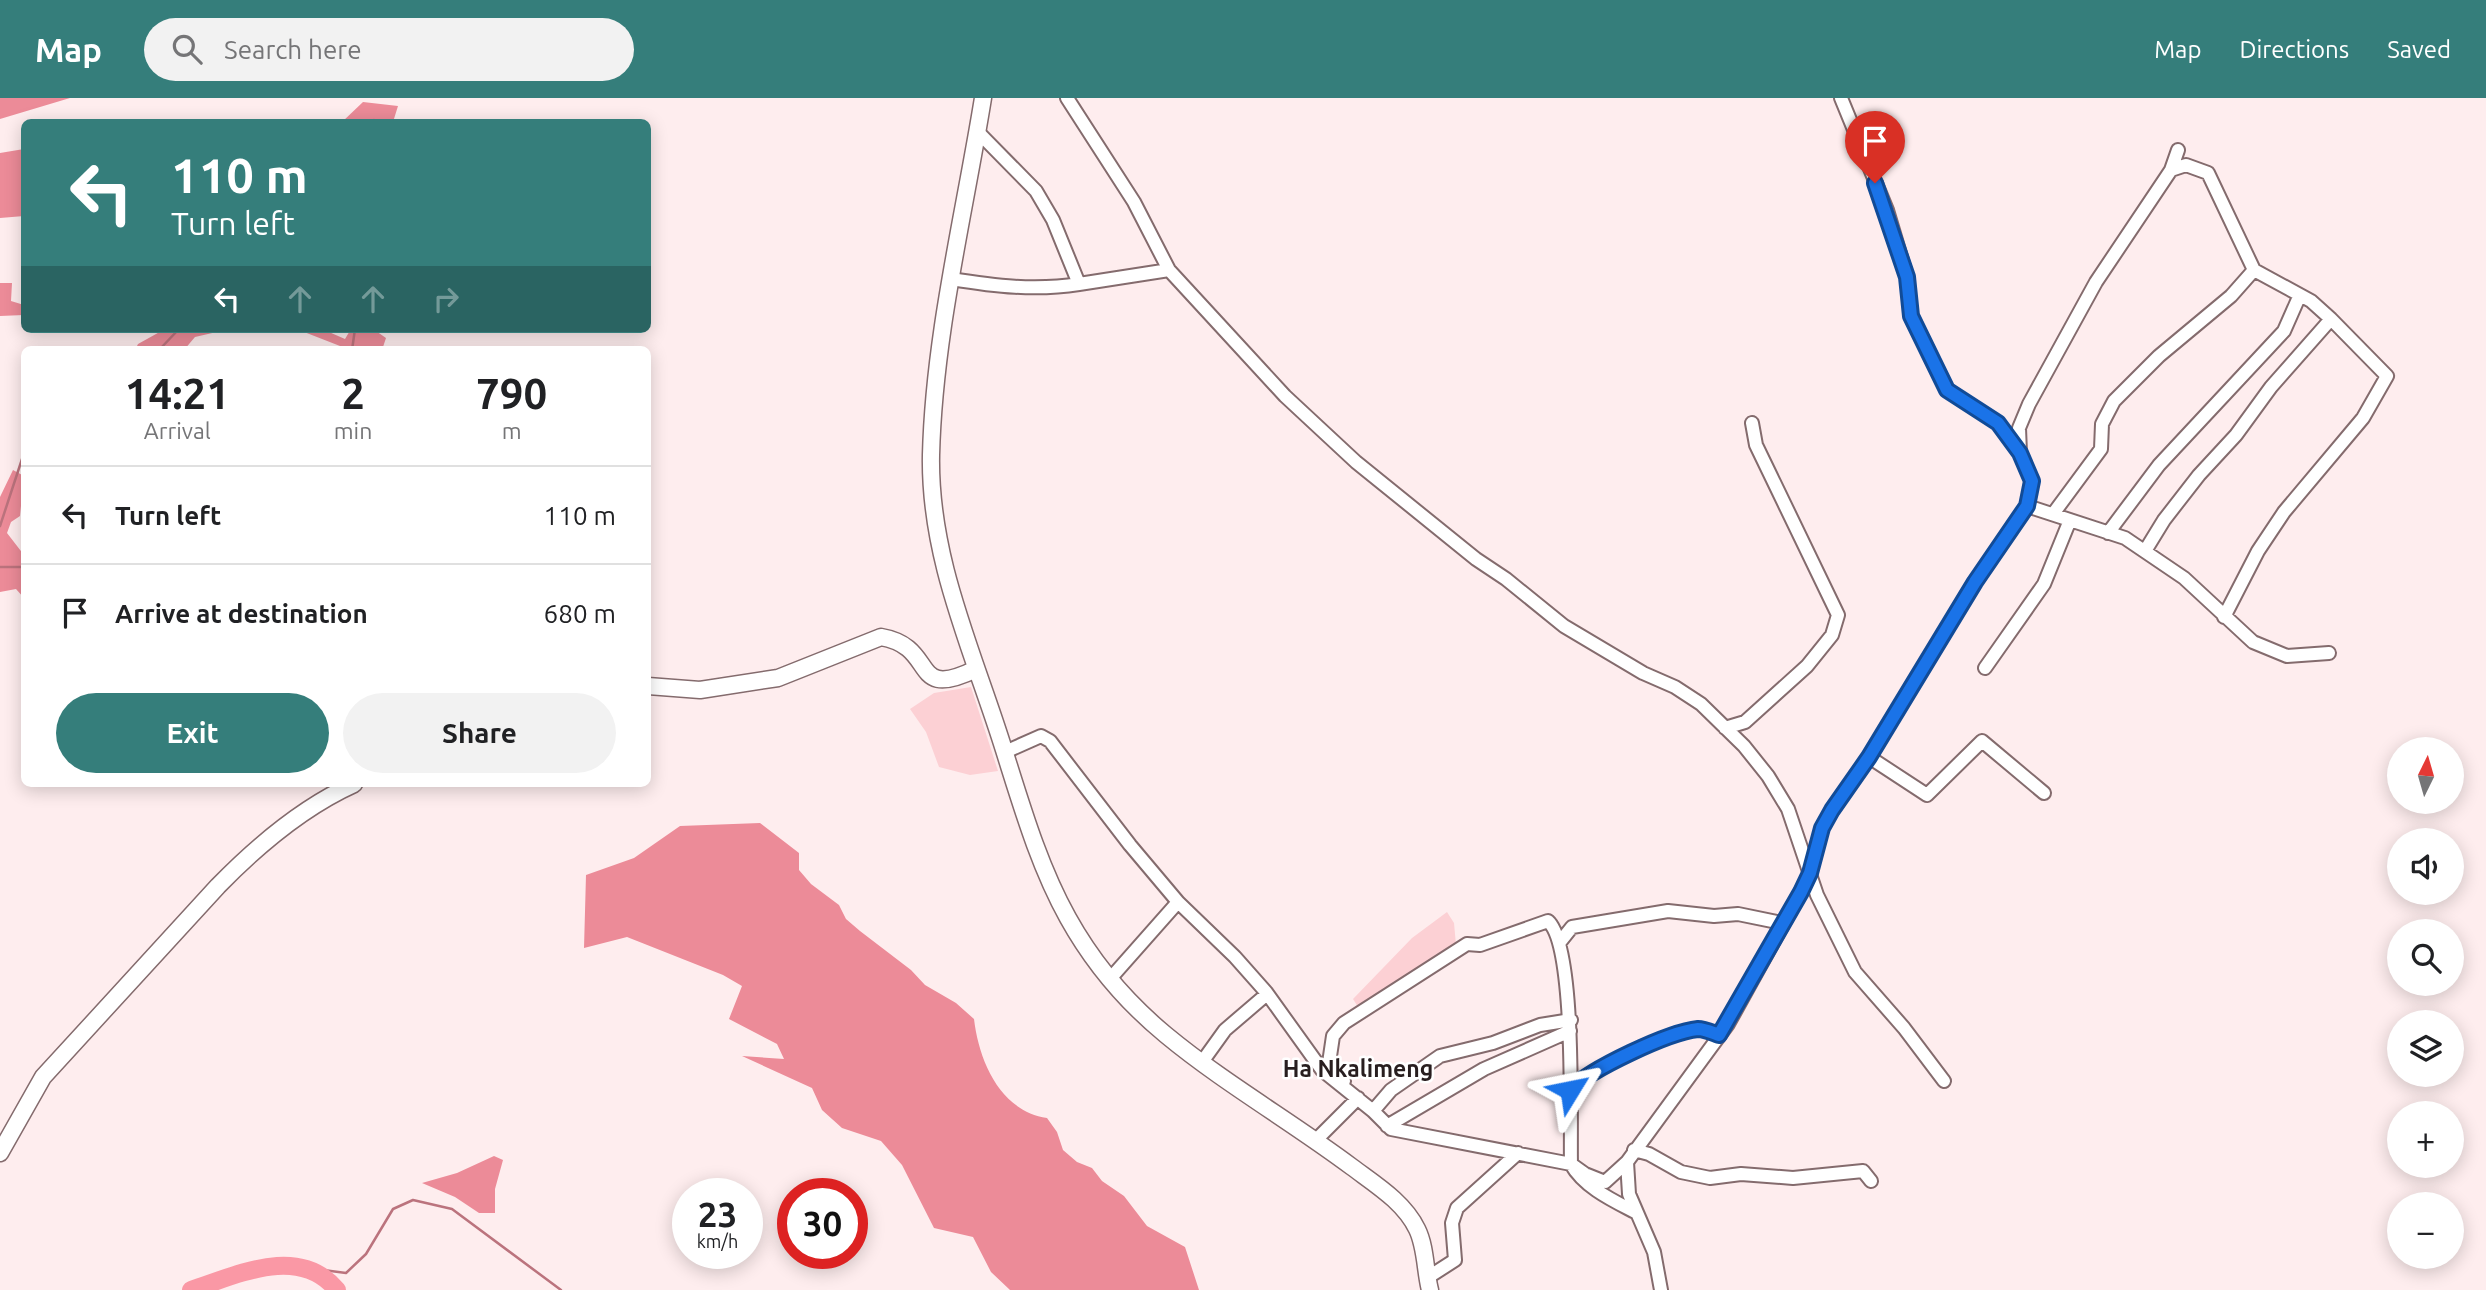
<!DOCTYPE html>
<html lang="en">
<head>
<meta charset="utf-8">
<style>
  body { margin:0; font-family:Ubuntu,sans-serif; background:#f2f2f2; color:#202124; height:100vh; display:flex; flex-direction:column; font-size:26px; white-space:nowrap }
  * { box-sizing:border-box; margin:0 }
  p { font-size:23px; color:#757577 }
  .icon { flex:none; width:38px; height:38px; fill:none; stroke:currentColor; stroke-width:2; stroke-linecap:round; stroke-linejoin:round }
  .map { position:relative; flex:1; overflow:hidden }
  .side { position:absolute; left:21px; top:248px; width:630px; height:441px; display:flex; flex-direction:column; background:#fff; border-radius:10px; box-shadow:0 4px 18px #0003 }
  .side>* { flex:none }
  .banner { position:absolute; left:21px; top:21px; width:630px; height:214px; border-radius:10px; box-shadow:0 4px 18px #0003; background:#357e7b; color:#fff; overflow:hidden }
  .needle { width:46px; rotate:5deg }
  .controls { position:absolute; left:2387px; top:639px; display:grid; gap:14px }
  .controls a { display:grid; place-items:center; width:77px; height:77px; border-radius:50%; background:#fff; box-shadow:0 4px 18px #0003; font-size:35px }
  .speed { position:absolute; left:672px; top:1080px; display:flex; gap:14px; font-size:35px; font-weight:700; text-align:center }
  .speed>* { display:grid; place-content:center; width:91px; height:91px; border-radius:50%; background:#fff; box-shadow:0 4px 18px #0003; line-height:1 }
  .speed small { font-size:18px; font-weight:400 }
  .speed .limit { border:10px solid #d22; background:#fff; color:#111 }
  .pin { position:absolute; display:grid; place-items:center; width:60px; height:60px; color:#fff; margin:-72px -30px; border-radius:50% 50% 50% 0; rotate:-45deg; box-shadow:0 0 7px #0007 }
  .pin .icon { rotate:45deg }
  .me { position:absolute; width:77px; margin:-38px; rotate:55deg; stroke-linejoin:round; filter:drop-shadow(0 0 5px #0008) }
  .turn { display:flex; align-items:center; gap:24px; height:147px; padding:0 35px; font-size:32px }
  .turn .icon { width:91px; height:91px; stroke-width:2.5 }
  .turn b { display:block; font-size:49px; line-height:60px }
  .lanes { display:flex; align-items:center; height:66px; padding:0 35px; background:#0003; justify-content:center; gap:35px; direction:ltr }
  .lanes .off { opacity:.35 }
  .eta { display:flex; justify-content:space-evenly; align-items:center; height:119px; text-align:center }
  .eta b { font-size:42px; font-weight:700; line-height:49px }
  .button { display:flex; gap:14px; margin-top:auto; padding:14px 35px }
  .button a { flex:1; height:80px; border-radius:42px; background:#357e7b; color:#fff; font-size:28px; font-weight:700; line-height:80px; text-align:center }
  .button a+a { background:#f2f2f2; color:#202124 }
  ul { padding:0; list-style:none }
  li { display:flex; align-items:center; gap:21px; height:98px; padding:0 35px; border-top:2px solid #e0e0e0 }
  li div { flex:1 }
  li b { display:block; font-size:26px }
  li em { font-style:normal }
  header { display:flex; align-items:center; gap:42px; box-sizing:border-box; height:98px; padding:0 35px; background:#357e7b; color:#fff }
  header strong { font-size:33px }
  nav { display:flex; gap:38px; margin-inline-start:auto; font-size:24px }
  .search { width:490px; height:63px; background:#f2f2f2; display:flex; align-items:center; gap:18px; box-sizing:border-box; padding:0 24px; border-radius:38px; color:#757577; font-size:26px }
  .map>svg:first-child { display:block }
  .green { fill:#fcd0d4 }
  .forest { fill:#ec8b98 }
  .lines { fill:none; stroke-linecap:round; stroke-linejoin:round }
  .stream { stroke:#bb737d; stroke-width:2.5 }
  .river { stroke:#fa98a5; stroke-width:18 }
  .minor-casing { stroke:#846b6d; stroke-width:16 }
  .secondary-casing { stroke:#846b6d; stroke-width:19 }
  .minor { stroke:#fff; stroke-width:12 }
  .secondary { stroke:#fff; stroke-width:16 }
  .route-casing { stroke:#114b97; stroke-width:18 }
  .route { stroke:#1a73e8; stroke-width:12 }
  .labels { text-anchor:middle; stroke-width:5; stroke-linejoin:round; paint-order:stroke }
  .quarter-label { font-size:23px; font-weight:bold; fill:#281e1f; stroke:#fff }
</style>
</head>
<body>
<header>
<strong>Map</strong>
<div class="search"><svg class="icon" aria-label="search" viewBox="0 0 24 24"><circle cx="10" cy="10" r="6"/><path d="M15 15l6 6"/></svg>Search here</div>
<nav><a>Map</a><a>Directions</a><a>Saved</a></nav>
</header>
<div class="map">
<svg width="2486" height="1192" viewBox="0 0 2486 1192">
  <rect width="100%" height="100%" fill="#feedee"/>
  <path class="green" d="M 971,589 L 998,673 L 970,677 L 939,669 L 926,634 L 910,611 L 934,595 Z
    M 1447,814 L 1454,825 L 1456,847 L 1360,912 L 1353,901 L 1412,840 Z"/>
  <path class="forest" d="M 0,0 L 70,0 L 0,21 Z
    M 363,4 L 398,8 L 393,24 L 342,24 Z
    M 24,51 L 24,118 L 0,120 L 0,55 Z
    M 0,185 L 12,185 L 11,203 L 24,207 L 24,217 L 0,218 Z
    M 165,231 L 221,231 L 221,233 L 195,239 L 184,252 L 135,252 L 138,246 Z
    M 322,231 L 345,241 L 351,231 L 373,231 L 386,240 L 382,252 L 340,252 L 340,248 L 299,232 Z
    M 13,372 L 24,378 L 20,418 L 11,424 L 7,435 L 24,457 L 24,500 L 16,491 L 0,494 L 0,399 Z
    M 760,725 L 799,755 L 799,772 L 811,786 L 839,807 L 846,821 L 860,833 L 911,872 L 925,887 L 956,905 L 974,921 C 979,963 1000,1013 1047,1020 L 1057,1034 L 1063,1052 L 1077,1064 L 1092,1070 L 1102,1083 L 1124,1098 L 1147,1128 L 1185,1149 L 1199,1192 L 1010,1192 L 991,1174 L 973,1139 L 934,1130 L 902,1067 L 881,1043 L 842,1030 L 822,1012 L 812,990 L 742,958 L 784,961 L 777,946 L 729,921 L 742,888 L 723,877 L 627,839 L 584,850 L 586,777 L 634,760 L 680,728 Z
    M 494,1058 L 503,1062 L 495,1091 L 495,1115 L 479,1115 L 455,1099 L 422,1085 L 457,1075 Z"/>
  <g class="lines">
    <path class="stream" d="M 373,24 L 374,22
      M 159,252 L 179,231
      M 352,252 L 355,231
      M 0,428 L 24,355
      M 0,469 L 24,469
      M 308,1170 L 346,1175 L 366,1156 L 393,1111 L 413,1102 L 452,1111 L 561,1192"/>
    <path class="river" d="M 191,1192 C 237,1177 299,1146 337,1192"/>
    <g class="minor-casing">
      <path id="minor" d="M 1067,0 L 1134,104 L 1169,172 L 1285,298 L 1356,364 L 1476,461 L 1506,481 L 1564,528 L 1643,575 L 1675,589 L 1701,606 L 1744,648 L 1768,678 L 1788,711 L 1817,797 L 1855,874 L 1904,930 L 1944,983
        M 1841,0 L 1887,112 L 1907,179 L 1911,217 L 1947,292 L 1998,325 L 2020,355
        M 978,34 L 1036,93 L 1053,122 L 1079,186 L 1169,172
        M 2171,72 L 2186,67 L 2208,75 L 2254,172
        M 951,181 C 995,188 1035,193 1079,186
        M 2027,408 L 2125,440 L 2184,480 L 2253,544 L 2287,558 L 2329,555
        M 2053,416 L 2101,351 L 2102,326 L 2114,303 L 2159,258 L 2231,198 L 2254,172 L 2311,203 L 2331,221 L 2271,289 L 2236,337 L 2199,377 L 2164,422 L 2145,453
        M 2108,435 L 2159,367 L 2284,233 L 2299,199
        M 2224,519 L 2258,453 L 2284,414 L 2363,320 L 2387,278 L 2331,221
        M 1985,570 L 2044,486 L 2070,422
        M 1725,630 L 1745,624 L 1807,568 L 1832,537 L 1838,517 L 1756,347 L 1752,325
        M 1005,654 L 1041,638 L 1050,643 L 1130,747 L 1178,804
        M 1869,659 L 1927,697 L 1982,643 L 2044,695
        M 1560,844 L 1572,829 L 1668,813 L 1714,818 L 1738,816 L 1782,825
        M 1109,882 L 1178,804 L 1235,859 L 1266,894 L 1322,972 L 1373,1013 L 1391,1031 L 1571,1066 C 1584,1089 1612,1102 1635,1114
        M 1202,964 L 1225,932 L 1267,896
        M 1344,983 L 1329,965 L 1333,938 L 1344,925 L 1467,846 L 1480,847 L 1548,823 C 1576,848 1570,1022 1571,1066 L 1585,1076 L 1605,1084 L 1627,1064
        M 1570,992 C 1590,971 1669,934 1698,931 C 1705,931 1713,935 1719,937
        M 1373,1013 L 1391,992 L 1440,958 L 1493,945 L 1540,927 L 1571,922
        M 1387,1028 L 1484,971 L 1570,933
        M 1316,1042 L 1358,1000
        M 1634,1052 L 1649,1056 L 1681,1074 L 1710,1080 L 1741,1076 L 1793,1080 L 1863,1073 L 1871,1083
        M 1427,1180 L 1455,1162 L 1452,1125 L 1457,1110 L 1518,1055
        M 1661,1192 L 1654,1154 L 1629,1096 L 1627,1064 L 1728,926 L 1801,794 L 1810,775 L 1822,730 L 1832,712 L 1869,659 L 1975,484 L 2027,408 L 2032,383 L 2020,355 L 2019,330 L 2029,306 L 2096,184 L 2171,72 L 2178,52"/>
    </g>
    <g class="secondary-casing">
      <path id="secondary" d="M 983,0 C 964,118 934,237 931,357 C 929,462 974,555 1004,652 C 1022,709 1039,768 1068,820 C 1093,865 1126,904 1166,937 C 1224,985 1292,1024 1352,1069 C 1376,1087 1404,1104 1417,1131 C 1426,1149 1425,1173 1430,1192
        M 648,588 L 700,592 L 778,580 L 881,539 C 939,549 908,604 976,571
        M 0,1055 L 43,979 L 218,788 C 257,748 303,709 354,686"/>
    </g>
    <use href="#minor" class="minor"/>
    <use href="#secondary" class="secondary"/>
  </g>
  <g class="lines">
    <g class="route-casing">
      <path id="route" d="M 1570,992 C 1590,971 1669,934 1698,931 C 1705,931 1713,935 1719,937 L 1801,794 L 1810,775 L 1822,730 L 1832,712 L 1869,659 L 1975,484 L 2027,408 L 2032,383 L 2020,355 L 1998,325 L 1947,292 L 1911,218 L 1907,179 L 1875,85"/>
    </g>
    <use href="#route" class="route"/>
  </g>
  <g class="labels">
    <g class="quarter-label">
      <text x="1358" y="979">Ha Nkalimeng</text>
    </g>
  </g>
</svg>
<div class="controls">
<a><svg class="needle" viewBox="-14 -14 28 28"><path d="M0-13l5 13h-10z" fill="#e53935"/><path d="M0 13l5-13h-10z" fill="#757577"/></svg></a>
<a><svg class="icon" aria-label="sound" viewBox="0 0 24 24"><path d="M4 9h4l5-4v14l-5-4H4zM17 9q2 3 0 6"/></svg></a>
<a><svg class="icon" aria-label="search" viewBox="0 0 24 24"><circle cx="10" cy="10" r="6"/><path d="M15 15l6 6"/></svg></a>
<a><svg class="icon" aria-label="layers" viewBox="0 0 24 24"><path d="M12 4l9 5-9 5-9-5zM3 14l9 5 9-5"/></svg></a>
<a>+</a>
<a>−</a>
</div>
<div class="speed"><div>23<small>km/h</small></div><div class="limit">30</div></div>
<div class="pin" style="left:1875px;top:85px;background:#d93025"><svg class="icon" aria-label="arrive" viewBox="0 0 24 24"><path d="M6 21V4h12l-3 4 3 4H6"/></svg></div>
<svg class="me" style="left:1570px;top:992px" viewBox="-20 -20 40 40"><path d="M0-17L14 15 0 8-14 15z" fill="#1a73e8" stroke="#fff" stroke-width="4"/></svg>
<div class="banner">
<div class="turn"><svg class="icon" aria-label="left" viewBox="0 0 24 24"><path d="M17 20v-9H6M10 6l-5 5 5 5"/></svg><div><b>110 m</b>Turn left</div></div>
<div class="lanes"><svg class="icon" aria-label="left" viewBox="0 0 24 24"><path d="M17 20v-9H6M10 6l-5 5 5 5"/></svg><svg class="icon off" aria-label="ahead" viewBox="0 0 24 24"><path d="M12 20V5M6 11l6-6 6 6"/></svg><svg class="icon off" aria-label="ahead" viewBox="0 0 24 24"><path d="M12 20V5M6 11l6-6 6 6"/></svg><svg class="icon off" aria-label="right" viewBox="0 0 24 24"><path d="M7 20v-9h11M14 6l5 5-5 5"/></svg></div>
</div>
<section class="side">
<div class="eta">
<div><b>14:21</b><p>Arrival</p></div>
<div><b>2</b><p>min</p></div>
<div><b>790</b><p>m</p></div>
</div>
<ul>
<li><svg class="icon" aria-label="left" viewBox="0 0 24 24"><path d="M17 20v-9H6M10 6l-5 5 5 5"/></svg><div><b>Turn left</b></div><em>110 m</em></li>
<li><svg class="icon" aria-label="arrive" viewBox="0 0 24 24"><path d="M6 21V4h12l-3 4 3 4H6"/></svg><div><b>Arrive at destination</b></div><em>680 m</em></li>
</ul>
<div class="button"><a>Exit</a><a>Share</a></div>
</section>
</div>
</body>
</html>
